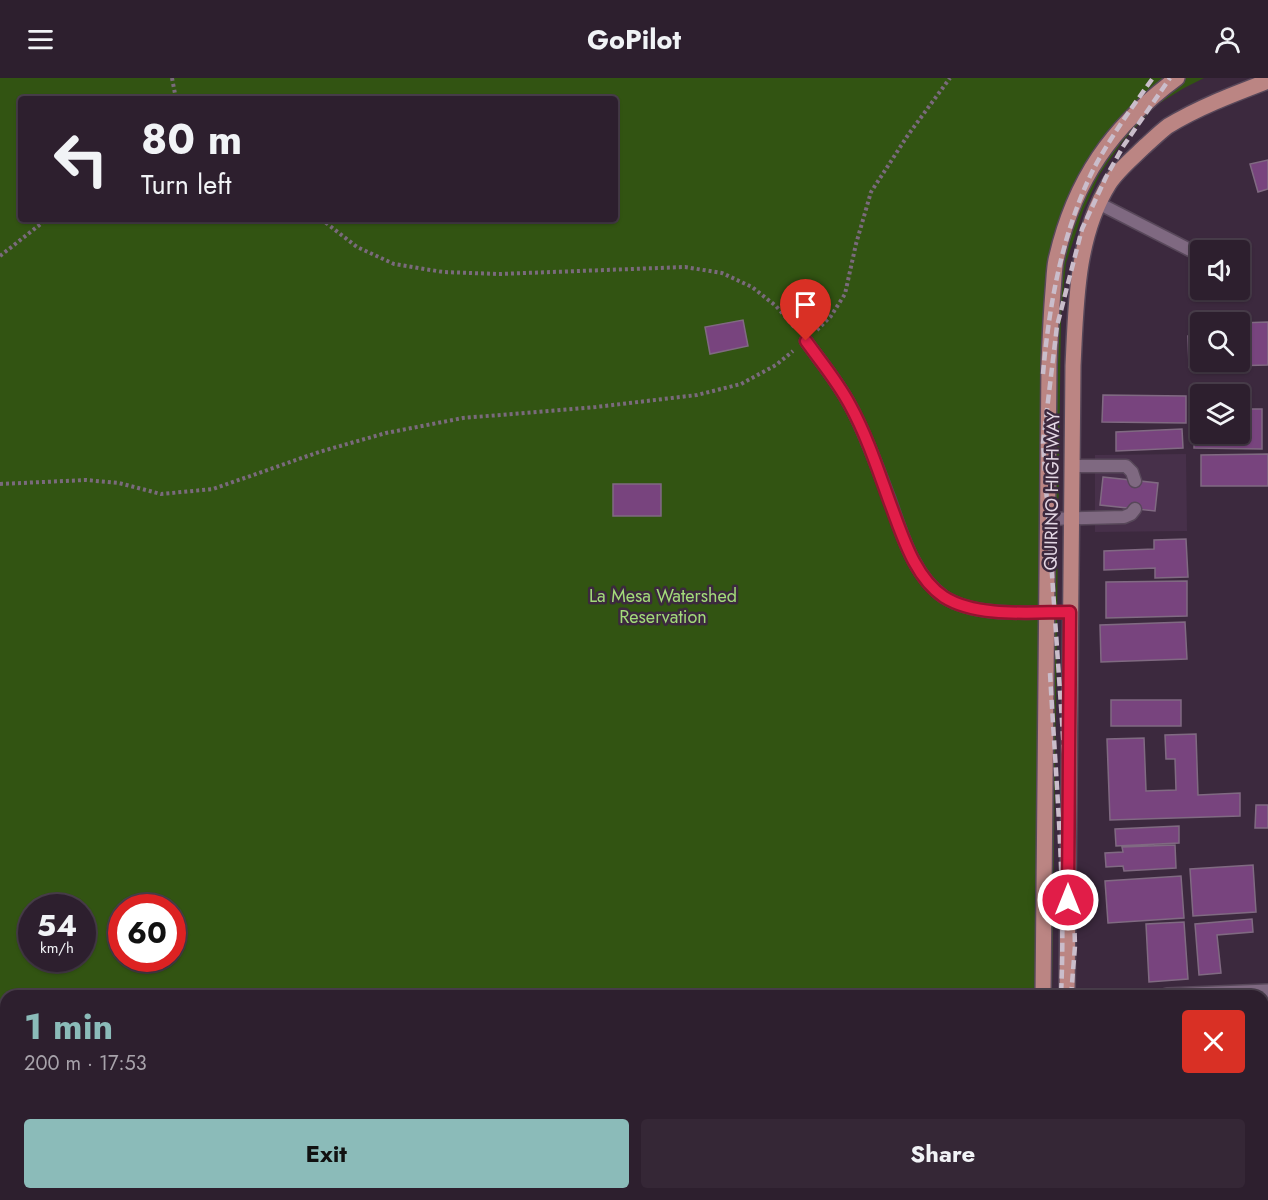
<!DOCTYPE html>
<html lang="en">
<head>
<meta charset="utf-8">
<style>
  body { margin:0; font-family:Jost,sans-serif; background:#352736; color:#f1f3f6; height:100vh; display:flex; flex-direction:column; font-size:22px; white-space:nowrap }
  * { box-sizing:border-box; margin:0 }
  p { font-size:20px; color:#a7a2aa }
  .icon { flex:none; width:33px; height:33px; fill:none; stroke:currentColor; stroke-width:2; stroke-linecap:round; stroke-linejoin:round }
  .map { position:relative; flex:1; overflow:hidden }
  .side { position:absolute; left:0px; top:912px; width:1269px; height:210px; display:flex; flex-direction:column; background:#2d1f2e; border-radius:18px 18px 0 0; box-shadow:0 2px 4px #0004,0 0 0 2px #483d4a }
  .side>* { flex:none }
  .guide { position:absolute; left:18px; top:18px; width:600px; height:126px; border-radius:6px; box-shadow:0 2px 4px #0004,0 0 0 2px #483d4a; background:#2d1f2e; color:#f1f3f6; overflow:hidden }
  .controls { position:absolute; left:1190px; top:162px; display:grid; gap:12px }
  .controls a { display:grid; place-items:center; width:60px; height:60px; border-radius:6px; background:#2d1f2e; box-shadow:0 2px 4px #0004,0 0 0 2px #483d4a; font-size:30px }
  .speed { position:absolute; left:18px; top:816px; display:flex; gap:12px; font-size:30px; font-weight:700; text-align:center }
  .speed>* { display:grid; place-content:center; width:78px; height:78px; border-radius:50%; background:#2d1f2e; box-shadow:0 2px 4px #0004,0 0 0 2px #483d4a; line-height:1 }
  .speed small { font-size:15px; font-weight:400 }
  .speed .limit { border:9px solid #d22; background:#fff; color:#111 }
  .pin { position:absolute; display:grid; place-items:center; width:51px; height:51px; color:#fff; margin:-62px -26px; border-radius:50% 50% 50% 0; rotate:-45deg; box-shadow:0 0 6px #0007 }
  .pin .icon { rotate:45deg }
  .me { position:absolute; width:66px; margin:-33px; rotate:0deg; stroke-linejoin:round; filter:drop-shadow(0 0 4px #0008) }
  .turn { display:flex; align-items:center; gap:21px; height:126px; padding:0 24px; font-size:27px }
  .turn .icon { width:78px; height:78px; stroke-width:2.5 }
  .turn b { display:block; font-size:42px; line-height:51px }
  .round { display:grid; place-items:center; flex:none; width:63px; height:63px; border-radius:6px; background:#352736 }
  .head { display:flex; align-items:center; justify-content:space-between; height:102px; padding:0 24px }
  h1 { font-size:36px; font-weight:700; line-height:45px; color:#8bbbb9 }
  .primary-button { display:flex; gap:12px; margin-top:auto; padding:12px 24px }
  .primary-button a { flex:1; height:69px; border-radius:6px; background:#8bbbb9; color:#111; font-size:24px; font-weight:700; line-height:69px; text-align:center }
  .primary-button a+a { background:#352736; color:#f1f3f6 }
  header { display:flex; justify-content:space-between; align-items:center; height:78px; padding:0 24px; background:#2d1f2e; font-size:27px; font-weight:700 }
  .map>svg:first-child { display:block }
  .built { fill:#47304a }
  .green { fill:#325412; fill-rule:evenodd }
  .building { fill:#78447e; stroke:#806a82; stroke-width:1.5 }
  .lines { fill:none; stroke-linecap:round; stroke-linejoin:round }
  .service-casing { stroke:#58485a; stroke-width:15 }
  .minor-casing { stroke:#58485a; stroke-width:18 }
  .primary-casing { stroke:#58485a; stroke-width:18 }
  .path { stroke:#7a6a7c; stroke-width:4; stroke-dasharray:3 3; stroke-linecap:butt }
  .service { stroke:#7f6981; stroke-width:12 }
  .minor { stroke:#7f6981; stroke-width:15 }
  .primary { stroke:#bb8583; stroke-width:15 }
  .rail { stroke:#cabdcb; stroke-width:4.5; stroke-dasharray:9 4.5; stroke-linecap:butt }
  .route-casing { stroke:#92132f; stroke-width:15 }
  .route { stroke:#e11d48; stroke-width:10 }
  .labels { text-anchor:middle; stroke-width:5; stroke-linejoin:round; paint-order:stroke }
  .street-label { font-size:18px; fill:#e3d7e4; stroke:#3c293e }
  .park-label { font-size:18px; fill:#a3db7a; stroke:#3c293e }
</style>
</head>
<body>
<header><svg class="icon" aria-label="menu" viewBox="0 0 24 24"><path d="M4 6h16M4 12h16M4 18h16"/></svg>GoPilot<svg class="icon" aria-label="person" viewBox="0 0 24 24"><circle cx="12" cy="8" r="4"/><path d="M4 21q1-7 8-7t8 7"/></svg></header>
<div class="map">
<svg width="1268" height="1122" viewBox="0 0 1268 1122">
  <rect width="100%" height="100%" fill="#3c293e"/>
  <path class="built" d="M 1186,376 L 1187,453 L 1095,454 L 1095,377 Z"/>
  <path class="green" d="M 0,0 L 1204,0 L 1184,10 L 1155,28 L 1122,64 L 1100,96 L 1083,133 L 1066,185 L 1061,237 L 1052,918 L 6,918 L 6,1116 L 1032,1116 L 1031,1122 L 0,1122 ZM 21,21 L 615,21 L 615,141 L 21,141 ZM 32,830 L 82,830 L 82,880 L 32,880 ZM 122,830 L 172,830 L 172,880 L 122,880 Z"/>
  <path class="building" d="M 1268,82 L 1268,111 L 1258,114 L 1250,86 Z
    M 743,242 L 748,268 L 710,276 L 705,249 Z
    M 1268,244 L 1268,287 L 1189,289 L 1188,258 L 1200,258 L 1200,284 L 1239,284 L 1239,245 Z
    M 1103,317 L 1186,318 L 1186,345 L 1102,344 Z
    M 1195,331 L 1200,331 L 1200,356 L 1239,356 L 1239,331 L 1262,331 L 1262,371 L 1194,370 Z
    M 1182,351 L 1183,370 L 1116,373 L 1116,354 Z
    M 1268,376 L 1268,408 L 1201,408 L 1201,377 Z
    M 1103,399 L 1158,405 L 1155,433 L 1100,427 Z
    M 613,406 L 661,406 L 661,438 L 613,438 Z
    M 1186,461 L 1188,499 L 1155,500 L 1155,490 L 1104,492 L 1104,473 L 1154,471 L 1154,462 Z
    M 1187,503 L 1187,538 L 1106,540 L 1106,504 Z
    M 1185,544 L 1187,581 L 1101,584 L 1100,547 Z
    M 1111,622 L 1181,622 L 1181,648 L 1111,648 Z
    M 1196,656 L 1198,717 L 1240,715 L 1240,738 L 1110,742 L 1107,661 L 1144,660 L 1146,713 L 1176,712 L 1175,681 L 1166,681 L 1165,657 Z
    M 1256,727 L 1268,727 L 1268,750 L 1255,750 Z
    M 1179,748 L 1179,765 L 1116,768 L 1115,751 Z
    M 1175,767 L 1176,790 L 1124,793 L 1123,788 L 1106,789 L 1105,775 L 1123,774 L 1122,769 Z
    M 1253,787 L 1256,834 L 1193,838 L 1190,791 Z
    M 1181,798 L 1184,840 L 1108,845 L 1105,803 Z
    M 1252,841 L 1253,854 L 1217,857 L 1221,895 L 1199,897 L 1195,846 Z
    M 1184,844 L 1188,901 L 1149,904 L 1146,846 Z
    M 1264,950 L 1268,950 L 1268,993 L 1267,993 Z
    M 1082,1116 L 1116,1116 L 1114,1122 L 1093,1122 L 1081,1119 Z
    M 1121,1116 L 1177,1116 L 1175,1122 L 1119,1122 Z"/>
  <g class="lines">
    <g class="service-casing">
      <path id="service" d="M 1100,126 L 1190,172
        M 806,263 C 821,284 838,304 850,327 C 866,356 877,389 889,420 C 901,453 913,498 944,519 C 977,540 1033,534 1070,534
        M 1072,388 L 1126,388 L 1132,394 L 1135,403
        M 1047,441 L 1124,439 L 1131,436 L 1135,431"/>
    </g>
    <g class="minor-casing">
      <path id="minor" d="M 1167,918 L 1268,914
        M 1263,1020 L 1268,1020"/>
    </g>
    <g class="primary-casing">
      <path id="primary" d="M 1043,918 L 1049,286 C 1050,262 1051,238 1053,213 C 1054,203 1054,192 1056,182 C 1074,102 1112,48 1177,0
        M 1067,918 L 1073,288 C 1076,227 1076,159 1109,106 C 1118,92 1133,80 1144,69 C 1152,62 1160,54 1168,48 C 1199,29 1234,16 1268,3
        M 1019,1122 L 1021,1116
        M 1044,1122 L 1046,1116"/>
    </g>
    <path class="path" d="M 172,0 L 176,21
      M 321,141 L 357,169 L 394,186 L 443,194 L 499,196 L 685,189 L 722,195 L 752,209 L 776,228 L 796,251
      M 0,178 L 47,141
      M 817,252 L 831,238 L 845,216 L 856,166 L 871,114 L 908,57 L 950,0
      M 0,406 L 86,402 L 119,405 L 161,416 L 213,411 L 319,374 L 386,355 L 463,340 L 596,329 L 697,317 L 741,306 L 776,287 L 793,273"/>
    <use href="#service" class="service"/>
    <use href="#minor" class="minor"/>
    <use href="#primary" class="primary"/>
    <path class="rail" d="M 1043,296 C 1049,227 1062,155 1093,92 C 1110,60 1132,29 1153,0
      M 1050,595 C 1056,703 1066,810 1061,918
      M 1071,918 L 1075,868 L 1073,804 L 1043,365 L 1057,248 L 1082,151 L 1106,99 L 1124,67 L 1170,0
      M 1017,1122 L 1020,1116"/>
  </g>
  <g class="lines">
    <g class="route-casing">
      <path id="route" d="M 806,263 C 821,284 838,304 850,327 C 867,358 878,392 890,425 C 902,456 914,499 944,519 C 977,540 1033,534 1070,534 L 1068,822"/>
    </g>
    <use href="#route" class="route"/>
  </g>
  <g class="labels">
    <g class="street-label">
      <text transform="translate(1052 413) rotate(-89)" y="6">QUIRINO HIGHWAY</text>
    </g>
    <g class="park-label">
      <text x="663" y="524">La Mesa Watershed<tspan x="663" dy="21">Reservation</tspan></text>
    </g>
  </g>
</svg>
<div class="controls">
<a><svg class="icon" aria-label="sound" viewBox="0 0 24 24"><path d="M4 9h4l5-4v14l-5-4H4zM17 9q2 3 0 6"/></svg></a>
<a><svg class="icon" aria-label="search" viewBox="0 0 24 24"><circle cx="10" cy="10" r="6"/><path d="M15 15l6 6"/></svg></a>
<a><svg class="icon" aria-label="layers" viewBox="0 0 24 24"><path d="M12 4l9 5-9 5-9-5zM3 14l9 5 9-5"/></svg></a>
</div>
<div class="speed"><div>54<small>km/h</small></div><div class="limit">60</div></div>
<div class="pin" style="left:806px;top:263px;background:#d93025"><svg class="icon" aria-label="arrive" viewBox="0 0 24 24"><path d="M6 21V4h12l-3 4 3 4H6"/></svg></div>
<svg class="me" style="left:1068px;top:822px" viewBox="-20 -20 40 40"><circle r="17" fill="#e11d48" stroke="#fff" stroke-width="3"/><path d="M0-11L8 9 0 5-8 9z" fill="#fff"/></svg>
<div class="guide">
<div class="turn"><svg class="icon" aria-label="left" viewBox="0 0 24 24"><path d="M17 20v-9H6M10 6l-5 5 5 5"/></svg><div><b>80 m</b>Turn left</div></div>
</div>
<section class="side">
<div class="head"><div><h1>1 min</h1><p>200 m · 17:53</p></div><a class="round" style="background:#d93025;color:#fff"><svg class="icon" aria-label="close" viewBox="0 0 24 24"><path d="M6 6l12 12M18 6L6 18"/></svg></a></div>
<div class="primary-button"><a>Exit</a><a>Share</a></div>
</section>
</div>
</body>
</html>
